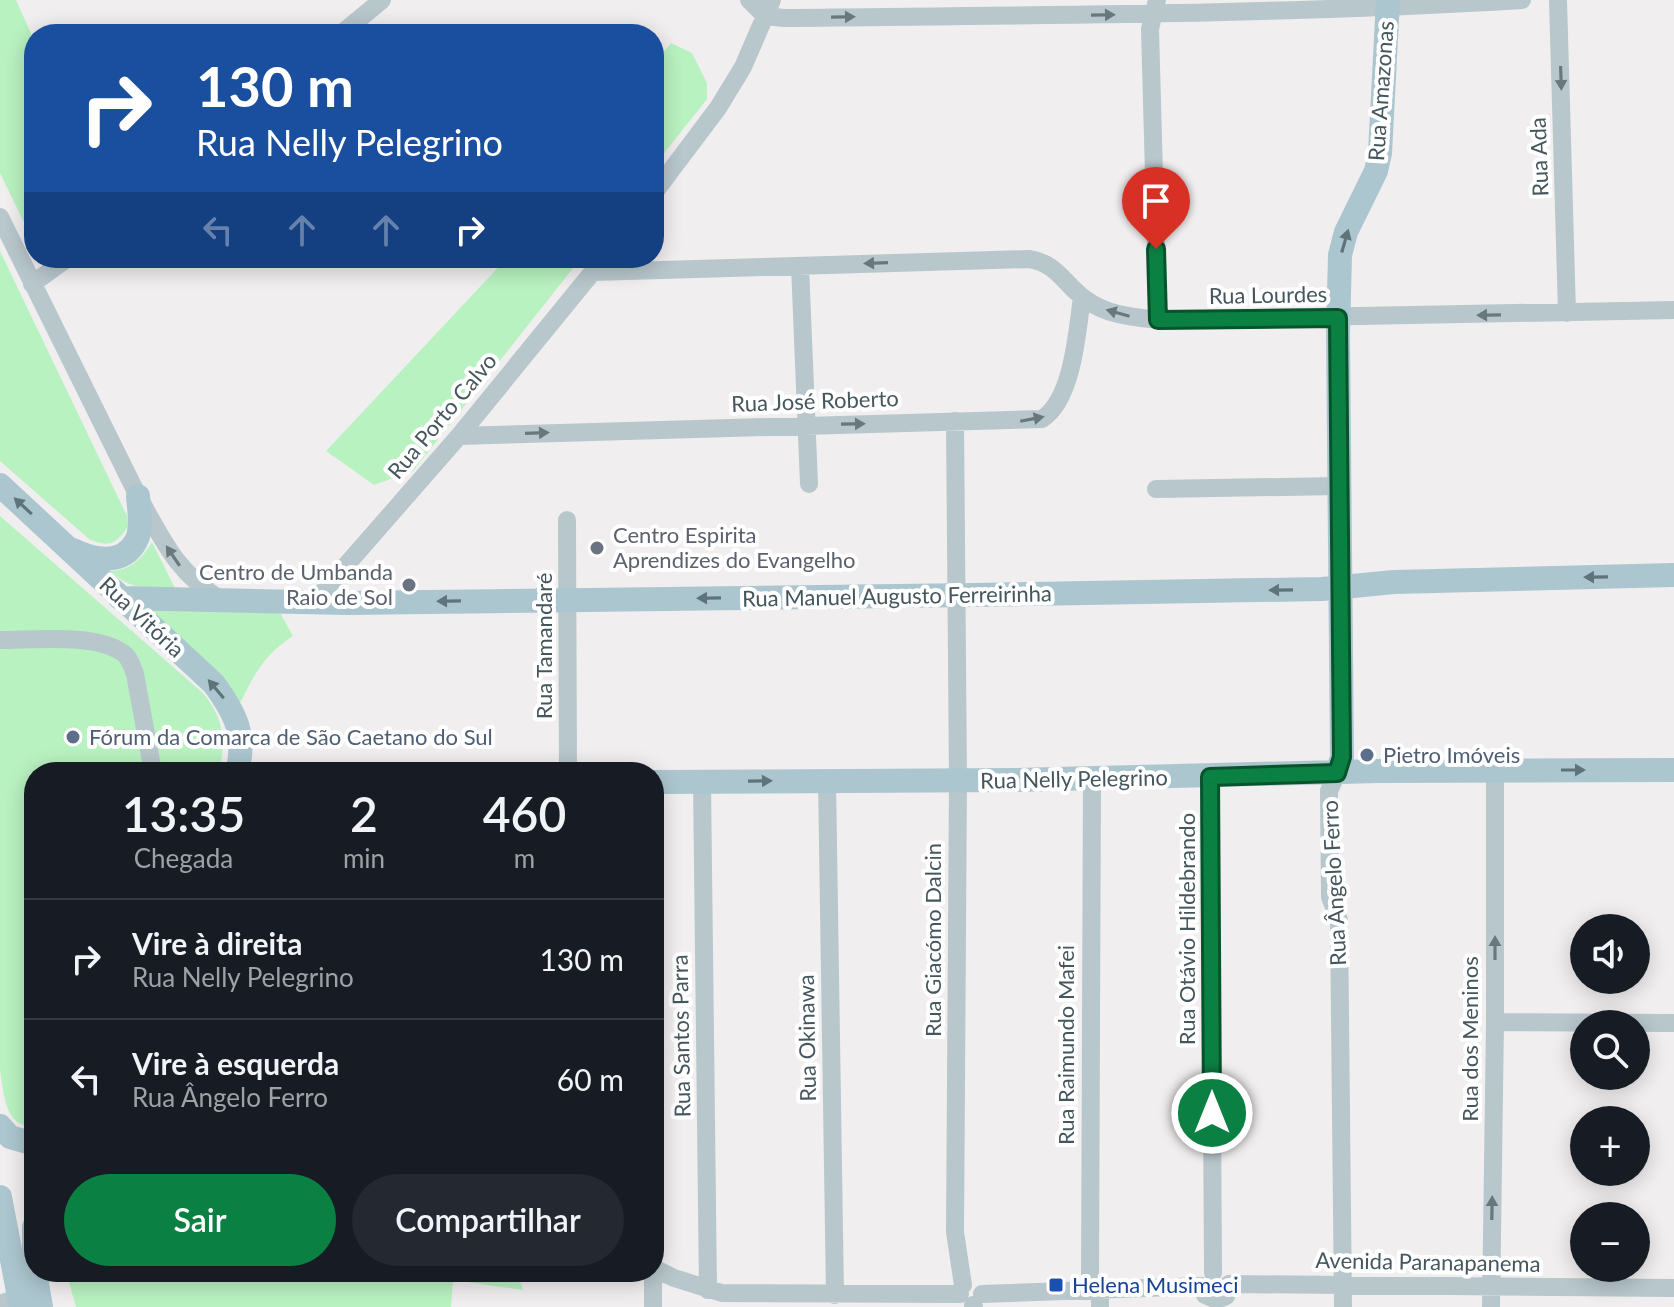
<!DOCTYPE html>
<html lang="pt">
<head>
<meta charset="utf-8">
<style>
  body { margin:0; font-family:Lato,sans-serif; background:#242831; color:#f1f3f6; height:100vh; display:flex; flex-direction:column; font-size:30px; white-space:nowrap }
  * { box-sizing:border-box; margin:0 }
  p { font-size:26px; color:#9ea1a6 }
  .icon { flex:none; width:44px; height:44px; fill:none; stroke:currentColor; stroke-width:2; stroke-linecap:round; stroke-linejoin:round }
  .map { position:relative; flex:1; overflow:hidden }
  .sheet { position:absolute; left:24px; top:762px; width:640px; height:520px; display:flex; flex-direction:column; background:#171b24; border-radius:32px; box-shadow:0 4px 20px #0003 }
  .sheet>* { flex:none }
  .top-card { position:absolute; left:24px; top:24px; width:640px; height:244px; border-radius:32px; box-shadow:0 4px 20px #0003; background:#1a4fa0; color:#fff; overflow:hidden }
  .tools { position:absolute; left:1570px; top:914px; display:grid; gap:16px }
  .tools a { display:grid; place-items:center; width:80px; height:80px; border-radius:50%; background:#171b24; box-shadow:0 4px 20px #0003; font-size:40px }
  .pin { position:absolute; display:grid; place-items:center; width:68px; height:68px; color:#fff; margin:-82px -34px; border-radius:50% 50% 50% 0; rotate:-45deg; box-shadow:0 0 8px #0007 }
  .pin .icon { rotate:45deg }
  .me { position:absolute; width:88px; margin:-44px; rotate:0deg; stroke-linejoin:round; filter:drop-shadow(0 0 6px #0008) }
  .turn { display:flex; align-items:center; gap:28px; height:168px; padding:0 40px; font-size:36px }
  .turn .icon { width:104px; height:104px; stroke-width:2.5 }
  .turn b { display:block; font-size:56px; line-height:68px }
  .lanes { display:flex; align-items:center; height:76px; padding:0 40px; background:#0003; justify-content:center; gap:40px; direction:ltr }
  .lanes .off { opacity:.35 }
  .eta { display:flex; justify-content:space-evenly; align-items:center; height:136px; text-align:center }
  .eta b { font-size:48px; font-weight:600; line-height:56px }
  .action { display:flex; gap:16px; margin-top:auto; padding:16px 40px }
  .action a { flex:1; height:92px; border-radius:48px; background:#0b8043; color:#fff; font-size:32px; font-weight:600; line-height:92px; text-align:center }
  .action a+a { background:#242831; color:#f1f3f6 }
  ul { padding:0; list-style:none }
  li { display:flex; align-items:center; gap:24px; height:120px; padding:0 40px; border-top:2px solid #363941 }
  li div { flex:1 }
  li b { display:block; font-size:30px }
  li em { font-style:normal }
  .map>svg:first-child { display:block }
  .green { fill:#b9f2c1 }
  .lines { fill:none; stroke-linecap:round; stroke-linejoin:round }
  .minor { stroke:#b8c7cc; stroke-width:18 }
  .major { stroke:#acc6cf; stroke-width:24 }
  .oneway { fill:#68797e }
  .oneway2 { fill:#5f737a }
  .route-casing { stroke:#07532c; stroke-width:20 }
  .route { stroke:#0b8043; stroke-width:14 }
  .worship-dot { fill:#6b7280; stroke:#fff; stroke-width:3 }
  .service-dot { fill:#5c6f8a; stroke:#fff; stroke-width:3 }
  .transit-dot { fill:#1a4fb4; stroke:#fff; stroke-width:3 }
  .labels { text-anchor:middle; stroke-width:8; stroke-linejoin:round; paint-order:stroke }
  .street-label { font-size:22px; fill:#45575d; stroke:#fff }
  .worship-label { font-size:22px; fill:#5b616d; stroke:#fff; text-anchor:start }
  .service-label { font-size:22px; fill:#4e5e75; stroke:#fff; text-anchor:start }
  .transit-label { font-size:22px; fill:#164399; stroke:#fff; text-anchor:start }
</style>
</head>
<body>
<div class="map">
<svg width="1674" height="1307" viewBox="0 0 1674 1307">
  <rect width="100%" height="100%" fill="#f1eeef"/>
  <path class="green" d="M 0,0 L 16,0 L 34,40 L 34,243 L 0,173 Z
    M 671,43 L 692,53 L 707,83 L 707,99 L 654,166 L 654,63 Z
    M 0,251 L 127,516 L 128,526 C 117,544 109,548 89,539 L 0,461 Z
    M 507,258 L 581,258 L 413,471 L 374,485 L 326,451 Z
    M 0,516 L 203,693 C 224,718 226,741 219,772 L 34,772 L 34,1126 C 4,1128 4,1092 0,1070 Z
    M 152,542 L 174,586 L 175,589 C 147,588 132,591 110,571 C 129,571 142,559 152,542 Z
    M 146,608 L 279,611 L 293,636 C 262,656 254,676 238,707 Z
    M 66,1272 L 517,1272 L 523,1290 L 453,1280 L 451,1307 L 76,1307 Z"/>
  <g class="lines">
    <path class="minor" d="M 749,0 L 765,16 L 784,18 C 1030,15 1276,15 1522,0
      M 1157,0 L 1150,29 L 1158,320
      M 1558,0 L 1567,313
      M 341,34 L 382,0
      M 654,193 L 718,108 L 743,67 L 772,0
      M 0,217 L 138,496 C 163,540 176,572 220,599
      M 800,266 L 809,484
      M 593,272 L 1029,259 C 1057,263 1064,284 1085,299 C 1106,315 1132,317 1158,320 L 1674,310
      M 32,284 L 68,258
      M 955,421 L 958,780 L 955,1232 L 963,1285
      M 459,436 L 1042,419 C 1073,399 1077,332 1082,297
      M 1156,489 L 1339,486
      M 567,520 L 568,772
      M 314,602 L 459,436 L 604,258
      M 0,640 C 33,640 96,633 123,653 C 130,658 132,666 135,674 L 153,772
      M 1337,773 L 1329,791 L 1330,897 L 1339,920 L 1343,1307
      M 1210,777 L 1213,1273
      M 1092,779 L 1090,1278 L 1100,1290 L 1100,1307
      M 827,780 L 835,1295
      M 702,782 L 708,1290
      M 1495,1022 L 1674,1023
      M 654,1268 L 674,1278 L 722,1293 L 960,1294
      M 653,1272 L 653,1307
      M 1229,1284 L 1674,1288
      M 1201,1286 L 1205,1295 L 1217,1300 L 1226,1296 L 1229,1284
      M 982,1294 L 1201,1286
      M 0,1304 L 31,1293
      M 973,1305 L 974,1307
      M 1491,1307 L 1495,1022 L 1495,771"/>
    <path class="major" d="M 0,485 L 214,684 C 235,713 247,735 237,772
      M 73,550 C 93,560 123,566 136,541 C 143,529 139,510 138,496
      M 120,598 L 347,603 L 973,595 L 1322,589 L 1394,582 L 1674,575
      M 1337,773 L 1342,757 L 1338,334 L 1340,255 L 1346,232 L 1376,171 L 1380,153 L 1388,0
      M 654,782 L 1013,780 L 1378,771 L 1674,770
      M 0,1126 L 10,1137 L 34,1144
      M 0,1197 L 21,1307
      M 34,1227 L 34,1264
      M 35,1272 L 41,1307"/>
  </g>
  <defs><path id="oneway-solid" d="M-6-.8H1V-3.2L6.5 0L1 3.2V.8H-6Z" transform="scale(2)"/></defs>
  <g class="oneway">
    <use href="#oneway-solid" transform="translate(1103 15) rotate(-1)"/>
    <use href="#oneway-solid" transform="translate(843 17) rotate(-1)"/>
    <use href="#oneway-solid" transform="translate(1561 78) rotate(88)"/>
    <use href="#oneway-solid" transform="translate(876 263) rotate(178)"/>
    <use href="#oneway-solid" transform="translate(1118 313) rotate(-164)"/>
    <use href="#oneway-solid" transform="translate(1489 315) rotate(179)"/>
    <use href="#oneway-solid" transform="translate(1032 419) rotate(-11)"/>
    <use href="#oneway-solid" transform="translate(853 424) rotate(-1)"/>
    <use href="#oneway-solid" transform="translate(537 433) rotate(-2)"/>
    <use href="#oneway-solid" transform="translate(173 556) rotate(-124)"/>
    <use href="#oneway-solid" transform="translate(1495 948) rotate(-90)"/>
    <use href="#oneway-solid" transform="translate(1492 1208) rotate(-89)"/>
  </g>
  <g class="oneway2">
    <use href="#oneway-solid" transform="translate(1345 241) rotate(-74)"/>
    <use href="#oneway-solid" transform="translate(23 506) rotate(-137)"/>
    <use href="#oneway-solid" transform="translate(1596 577) rotate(179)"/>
    <use href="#oneway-solid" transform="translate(1281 590) rotate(179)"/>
    <use href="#oneway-solid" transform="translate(709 598) rotate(179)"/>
    <use href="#oneway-solid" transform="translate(449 601) rotate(179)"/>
    <use href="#oneway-solid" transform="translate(216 689) rotate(-130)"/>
    <use href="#oneway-solid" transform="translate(1573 770)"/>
    <use href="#oneway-solid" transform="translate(760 781) rotate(-1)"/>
  </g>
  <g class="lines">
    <g class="route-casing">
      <path id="route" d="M 1156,249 L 1158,320 L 1338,318 L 1342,757 L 1337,773 L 1210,777 L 1212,1113"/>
    </g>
    <use href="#route" class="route"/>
  </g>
  <g class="worship-dot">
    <circle cx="597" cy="548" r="8"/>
    <circle cx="409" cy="585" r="8"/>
  </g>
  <g class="service-dot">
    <circle cx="73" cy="737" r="8"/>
    <circle cx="1367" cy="755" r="8"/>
  </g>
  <rect class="transit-dot" x="1048" y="1277" width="16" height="16" rx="4"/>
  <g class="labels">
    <g class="street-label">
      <text transform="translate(1381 91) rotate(-86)" y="8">Rua Amazonas</text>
      <text transform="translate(1539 157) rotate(-92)" y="8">Rua Ada</text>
      <text transform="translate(1268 295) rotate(-1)" y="8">Rua Lourdes</text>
      <text transform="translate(815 401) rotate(-2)" y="8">Rua José Roberto</text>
      <text transform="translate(442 416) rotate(-50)" y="8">Rua Porto Calvo</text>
      <text transform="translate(897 596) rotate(-1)" y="8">Rua Manuel Augusto Ferreirinha</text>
      <text transform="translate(142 617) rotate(43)" y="8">Rua Vitória</text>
      <text transform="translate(544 646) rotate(-90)" y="8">Rua Tamandaré</text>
      <text transform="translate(1074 779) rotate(-1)" y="8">Rua Nelly Pelegrino</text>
      <text transform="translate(1334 883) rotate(-93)" y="8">Rua Ângelo Ferro</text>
      <text transform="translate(1187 929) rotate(-90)" y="8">Rua Otávio Hildebrando</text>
      <text transform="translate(933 940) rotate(-90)" y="8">Rua Giacómo Dalcin</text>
      <text transform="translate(681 1036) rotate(-91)" y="8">Rua Santos Parra</text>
      <text transform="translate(807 1038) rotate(-91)" y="8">Rua Okinawa</text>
      <text transform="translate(1470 1039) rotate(-90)" y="8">Rua dos Meninos</text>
      <text transform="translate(1066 1045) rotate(-90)" y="8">Rua Raimundo Mafei</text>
      <text transform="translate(1428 1262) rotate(1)" y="8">Avenida Paranapanema</text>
    </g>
    <g class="worship-label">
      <text x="613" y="543">Centro Espirita<tspan x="613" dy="25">Aprendizes do Evangelho</tspan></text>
      <text x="393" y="580" text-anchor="end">Centro de Umbanda<tspan x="393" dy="25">Raio de Sol</tspan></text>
    </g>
    <g class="service-label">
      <text x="89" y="745">Fórum da Comarca de São Caetano do Sul</text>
      <text x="1383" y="763">Pietro Imóveis</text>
    </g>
    <g class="transit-label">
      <text x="1072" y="1293">Helena Musimeci</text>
    </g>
  </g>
</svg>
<div class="tools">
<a><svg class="icon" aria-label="sound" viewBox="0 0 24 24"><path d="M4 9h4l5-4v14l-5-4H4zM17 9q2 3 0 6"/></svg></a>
<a><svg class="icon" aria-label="search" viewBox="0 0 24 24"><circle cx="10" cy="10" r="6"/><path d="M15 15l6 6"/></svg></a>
<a>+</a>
<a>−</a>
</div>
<div class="pin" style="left:1156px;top:249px;background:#d93025"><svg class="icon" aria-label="arrive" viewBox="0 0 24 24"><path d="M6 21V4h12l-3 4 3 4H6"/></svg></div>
<svg class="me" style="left:1212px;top:1113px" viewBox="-20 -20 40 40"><circle r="17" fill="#0b8043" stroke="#fff" stroke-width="3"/><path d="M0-11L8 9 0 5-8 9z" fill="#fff"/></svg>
<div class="top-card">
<div class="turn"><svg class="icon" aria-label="right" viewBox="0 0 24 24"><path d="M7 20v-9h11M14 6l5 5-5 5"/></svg><div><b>130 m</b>Rua Nelly Pelegrino</div></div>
<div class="lanes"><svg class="icon off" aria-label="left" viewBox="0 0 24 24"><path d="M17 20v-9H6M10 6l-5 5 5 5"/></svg><svg class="icon off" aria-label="ahead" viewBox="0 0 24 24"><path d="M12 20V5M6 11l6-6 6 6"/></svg><svg class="icon off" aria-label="ahead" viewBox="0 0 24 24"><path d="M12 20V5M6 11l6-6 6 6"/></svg><svg class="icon" aria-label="right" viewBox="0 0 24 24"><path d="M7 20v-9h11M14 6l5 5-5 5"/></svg></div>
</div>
<section class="sheet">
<div class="eta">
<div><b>13:35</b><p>Chegada</p></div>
<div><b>2</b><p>min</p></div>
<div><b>460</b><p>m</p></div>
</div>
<ul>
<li><svg class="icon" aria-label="right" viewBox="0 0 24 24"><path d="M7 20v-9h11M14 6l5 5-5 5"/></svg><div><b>Vire à direita</b><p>Rua Nelly Pelegrino</p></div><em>130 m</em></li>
<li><svg class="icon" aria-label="left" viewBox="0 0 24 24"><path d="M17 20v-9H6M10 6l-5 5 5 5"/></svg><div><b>Vire à esquerda</b><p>Rua Ângelo Ferro</p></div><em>60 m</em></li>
</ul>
<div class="action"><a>Sair</a><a>Compartilhar</a></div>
</section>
</div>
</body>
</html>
